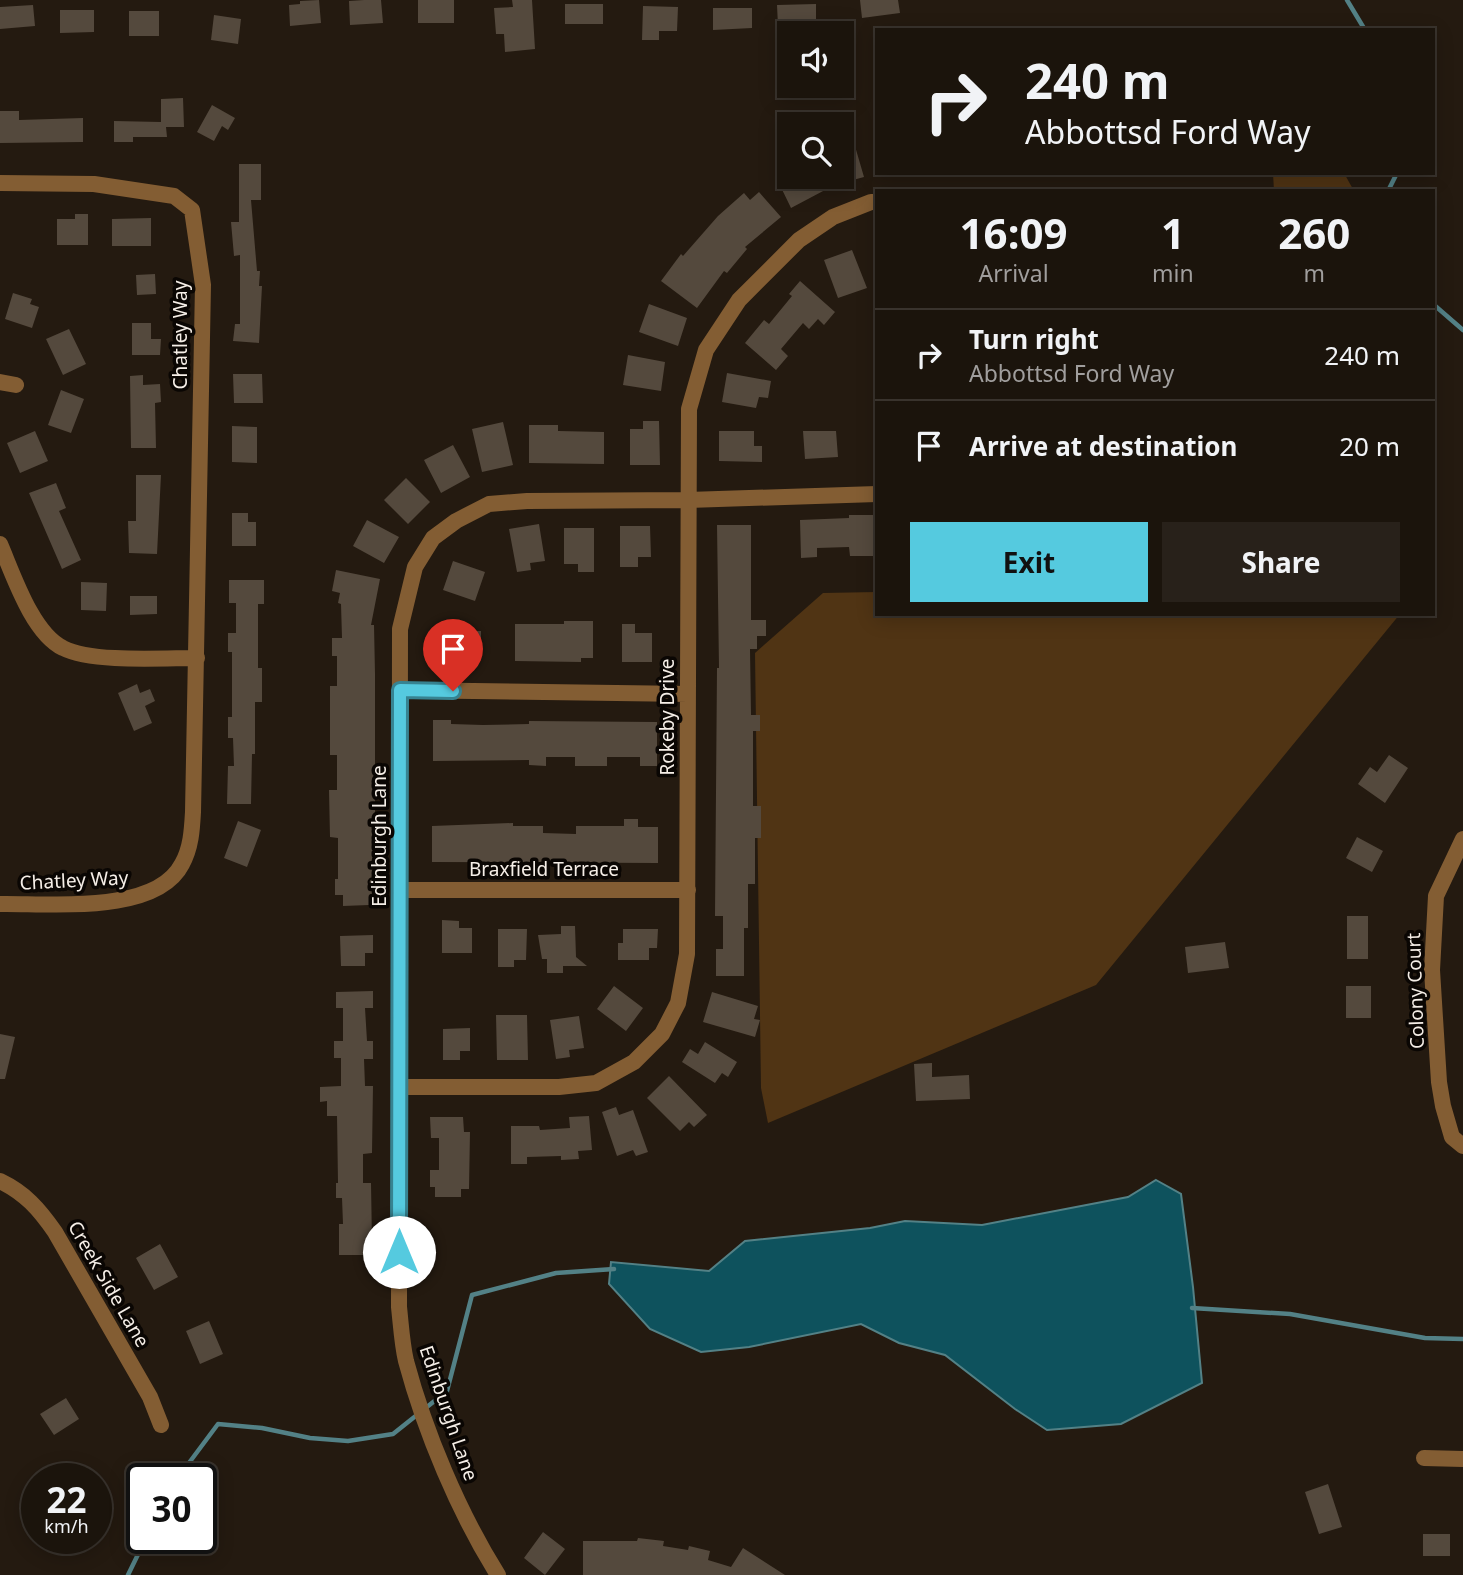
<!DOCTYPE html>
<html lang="en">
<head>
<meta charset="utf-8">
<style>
  body { margin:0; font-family:"Noto Sans",sans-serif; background:#28211a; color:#f1f3f6; height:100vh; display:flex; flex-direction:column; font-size:26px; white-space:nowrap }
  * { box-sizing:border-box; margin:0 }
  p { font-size:23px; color:#a09e9d }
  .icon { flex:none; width:38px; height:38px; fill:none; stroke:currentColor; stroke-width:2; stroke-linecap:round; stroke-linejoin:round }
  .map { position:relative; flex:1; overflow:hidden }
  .side { position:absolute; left:875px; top:189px; width:560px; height:427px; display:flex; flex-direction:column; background:#1b140c; border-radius:0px; box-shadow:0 4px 18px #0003,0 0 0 2px #39332d }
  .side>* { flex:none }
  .hud { position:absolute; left:875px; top:28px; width:560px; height:147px; border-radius:0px; box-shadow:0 4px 18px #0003,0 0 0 2px #39332d; background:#1b140c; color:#f1f3f6; overflow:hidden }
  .buttons { position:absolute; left:777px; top:21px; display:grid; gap:14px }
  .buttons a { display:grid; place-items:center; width:77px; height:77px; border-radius:0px; background:#1b140c; box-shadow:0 4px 18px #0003,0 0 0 2px #39332d; font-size:35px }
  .speed { position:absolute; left:21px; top:1463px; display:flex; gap:14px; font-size:35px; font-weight:700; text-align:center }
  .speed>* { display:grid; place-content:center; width:91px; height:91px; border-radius:50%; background:#1b140c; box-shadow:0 4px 18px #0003,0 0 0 2px #39332d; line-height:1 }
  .speed small { font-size:18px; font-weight:400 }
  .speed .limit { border:4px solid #111; border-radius:10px; background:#fff; color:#111 }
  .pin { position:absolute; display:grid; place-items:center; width:60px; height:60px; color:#fff; margin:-72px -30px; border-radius:50% 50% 50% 0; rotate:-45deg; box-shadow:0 0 7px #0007 }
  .pin .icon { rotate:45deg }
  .me { position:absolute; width:77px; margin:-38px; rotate:0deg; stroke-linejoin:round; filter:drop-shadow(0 0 5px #0008) }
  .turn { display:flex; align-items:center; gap:24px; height:147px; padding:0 35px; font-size:32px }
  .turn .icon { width:91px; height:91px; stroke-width:2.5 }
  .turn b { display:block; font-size:49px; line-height:60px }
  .eta { display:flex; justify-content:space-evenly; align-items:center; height:119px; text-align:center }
  .eta b { font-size:42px; font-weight:700; line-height:49px }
  .button { display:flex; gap:14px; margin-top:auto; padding:14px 35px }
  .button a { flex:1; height:80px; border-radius:0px; background:#55cadf; color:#111; font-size:28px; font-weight:700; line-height:80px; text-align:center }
  .button a+a { background:#28211a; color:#f1f3f6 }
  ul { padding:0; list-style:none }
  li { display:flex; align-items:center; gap:21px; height:91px; padding:0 35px; border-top:2px solid #39332d }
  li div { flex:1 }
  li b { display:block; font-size:26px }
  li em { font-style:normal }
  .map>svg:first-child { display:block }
  .green { fill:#503414 }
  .water { fill:#0e525d; stroke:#538186; stroke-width:2 }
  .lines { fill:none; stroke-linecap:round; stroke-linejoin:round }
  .stream { stroke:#538186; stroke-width:4.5 }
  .building { fill:#54493d }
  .street { stroke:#835d33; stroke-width:16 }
  .route-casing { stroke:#378391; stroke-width:18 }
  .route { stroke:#55cadf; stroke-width:12 }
  .labels { text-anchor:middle; stroke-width:7; stroke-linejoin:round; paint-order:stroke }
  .street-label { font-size:19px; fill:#f5eee7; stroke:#0a0603 }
</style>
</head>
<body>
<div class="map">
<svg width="1463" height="1575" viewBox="0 0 1463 1575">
  <rect width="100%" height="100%" fill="#241a10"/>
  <path class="green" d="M 1273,173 L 1344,173 L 1354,191 L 1274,191 Z
    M 877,592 L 877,614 L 1400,614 L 1096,985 L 768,1123 L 761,1088 L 755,653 L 823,593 Z"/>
  <path class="water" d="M 1156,1180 L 1181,1194 L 1193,1287 L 1202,1383 L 1121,1424 L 1047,1430 L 1015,1409 L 945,1355 L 899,1343 L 861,1324 L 749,1347 L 701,1352 L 650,1329 L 609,1284 L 611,1262 L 709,1271 L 745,1241 L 870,1228 L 905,1221 L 982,1225 L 1128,1197 Z"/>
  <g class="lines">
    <path class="stream" d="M 1347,0 L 1365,30
      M 1388,191 L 1397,173
      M 1433,304 L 1463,330
      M 1192,1308 L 1290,1314 L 1425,1338 L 1463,1339
      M 177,1479 L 218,1424 L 262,1428 L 310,1438 L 348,1441 L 393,1434 L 447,1391 L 472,1295 L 556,1273 L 614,1269
      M 128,1575 L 146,1538"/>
  </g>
  <path class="building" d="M 319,0 L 321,23 L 290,26 L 289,5 L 300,4 L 300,1 Z
    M 364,0 L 381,0 L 383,23 L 350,25 L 349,1 Z
    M 418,0 L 454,0 L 454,23 L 418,23 Z
    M 512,0 L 532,0 L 535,49 L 505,52 L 504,34 L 496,34 L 494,8 L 513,7 Z
    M 860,0 L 898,0 L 900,13 L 862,18 Z
    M 565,4 L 603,4 L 603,24 L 565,24 Z
    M 816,4 L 816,26 L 778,26 L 777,5 Z
    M 33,5 L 35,26 L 0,29 L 0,7 Z
    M 643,6 L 678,7 L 677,31 L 659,31 L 659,40 L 642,40 Z
    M 713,8 L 752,8 L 752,28 L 713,30 Z
    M 60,10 L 94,10 L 94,32 L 60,33 Z
    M 129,11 L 159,11 L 159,36 L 129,36 Z
    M 214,15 L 241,19 L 238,44 L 211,40 Z
    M 183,98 L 184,127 L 166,127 L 167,137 L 133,137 L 133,142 L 114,142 L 114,121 L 161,122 L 161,99 Z
    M 212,105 L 235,118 L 228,130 L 222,126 L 214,141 L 197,132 Z
    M 0,111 L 19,111 L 19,120 L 83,118 L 83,142 L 0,143 Z
    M 842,112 L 845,112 L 864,177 L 842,183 L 842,181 L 791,208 L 775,175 L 789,168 L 789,177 L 842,177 Z
    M 239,164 L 261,164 L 261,200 L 251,200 L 257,271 L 260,271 L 259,286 L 262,286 L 259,343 L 233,341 L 235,324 L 240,324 L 240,255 L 234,256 L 231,222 L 239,222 Z
    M 759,192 L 781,217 L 745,247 L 747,249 L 727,273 L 724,271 L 697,308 L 661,281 L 681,254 L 683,256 L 718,216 L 744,193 L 750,200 Z
    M 75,214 L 88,214 L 88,245 L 57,245 L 57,219 L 75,219 Z
    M 151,218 L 151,246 L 112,246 L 112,219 Z
    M 852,250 L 867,288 L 838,298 L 824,260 Z
    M 155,274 L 156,294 L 137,295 L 136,275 Z
    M 800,281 L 835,312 L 824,325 L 818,319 L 809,329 L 803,323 L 781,349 L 788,356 L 776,370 L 745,343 L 764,320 L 769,324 L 792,296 L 789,294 Z
    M 13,293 L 32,299 L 30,304 L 39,307 L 32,328 L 5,319 Z
    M 649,304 L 687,318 L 678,346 L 639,332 Z
    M 132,323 L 151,323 L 151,339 L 161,339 L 160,355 L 132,355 Z
    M 69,329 L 86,364 L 63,375 L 46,339 Z
    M 628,355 L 665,362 L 661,391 L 623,385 Z
    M 727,373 L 771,381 L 768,398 L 759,397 L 756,408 L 722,402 Z
    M 233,374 L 262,374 L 263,403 L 234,403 Z
    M 143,375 L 143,385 L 160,384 L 161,402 L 155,403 L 156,448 L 131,448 L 130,376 Z
    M 61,390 L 84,399 L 71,433 L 48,425 Z
    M 643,421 L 659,421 L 660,465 L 630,465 L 630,429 L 643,429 Z
    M 503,422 L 513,465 L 482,472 L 472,429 Z
    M 529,425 L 558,425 L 558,431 L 604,432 L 604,464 L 529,463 Z
    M 232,426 L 257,427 L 257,463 L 232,462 Z
    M 35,431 L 48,461 L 20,473 L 7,443 Z
    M 719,431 L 754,431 L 754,446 L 762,446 L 762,462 L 719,461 Z
    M 803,431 L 836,431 L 838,457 L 805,459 Z
    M 453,445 L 470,477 L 441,493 L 424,460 Z
    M 136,475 L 161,475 L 157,554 L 129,553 L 128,521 L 136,521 Z
    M 406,478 L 430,502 L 408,524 L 384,500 Z
    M 56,483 L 66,508 L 59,511 L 81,560 L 62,569 L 29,493 Z
    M 232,513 L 248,513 L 248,522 L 256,522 L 256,546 L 232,546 Z
    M 849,515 L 877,515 L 877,556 L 850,556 L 849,547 L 817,548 L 817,557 L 801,558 L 800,520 L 849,518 Z
    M 367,520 L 399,537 L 384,563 L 353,546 Z
    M 539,524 L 545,561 L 530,563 L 531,570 L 517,572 L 509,529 Z
    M 717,525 L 751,525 L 751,620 L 766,620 L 766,636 L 757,636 L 757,649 L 750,649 L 751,715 L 760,715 L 760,731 L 753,731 L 753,806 L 761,806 L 761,838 L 755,838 L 755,884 L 748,884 L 748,928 L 744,928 L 744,976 L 716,976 L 716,949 L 723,949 L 723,916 L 715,916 L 717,668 L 719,668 Z
    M 620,526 L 650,526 L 651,557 L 638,557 L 638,567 L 620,567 Z
    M 564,528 L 594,528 L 594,572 L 578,572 L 578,564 L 564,564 Z
    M 453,561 L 485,572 L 475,601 L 443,590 Z
    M 336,570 L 380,579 L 371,625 L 374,625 L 375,674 L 375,858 L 374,896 L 369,896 L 369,905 L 343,906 L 343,895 L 335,895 L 335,879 L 338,879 L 338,838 L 330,837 L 329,790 L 337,790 L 337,755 L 330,755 L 330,686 L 337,686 L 337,656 L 332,656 L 332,638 L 342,638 L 341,604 L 338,603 L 340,593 L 332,591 Z
    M 229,580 L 264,580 L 264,604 L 258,604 L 258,668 L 262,668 L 262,702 L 255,702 L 255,754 L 252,754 L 251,804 L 227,804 L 228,766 L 234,766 L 233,738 L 228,738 L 228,717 L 232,717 L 232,652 L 228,652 L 228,633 L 236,633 L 236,603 L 229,603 Z
    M 81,582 L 107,583 L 106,611 L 81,610 Z
    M 130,596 L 157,596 L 157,614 L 130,615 Z
    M 564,621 L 593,621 L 593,658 L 581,658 L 581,662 L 515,661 L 515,624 L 564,624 Z
    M 622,624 L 635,624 L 635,633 L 652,633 L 652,662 L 622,662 Z
    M 481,631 L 481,648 L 473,648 L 473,661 L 435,662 L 435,632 Z
    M 137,684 L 140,693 L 150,689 L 155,701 L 145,706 L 152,723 L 134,731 L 118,693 Z
    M 433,720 L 451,720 L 451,724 L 483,725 L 529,724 L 529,721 L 657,722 L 657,766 L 640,766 L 640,757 L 607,757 L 607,766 L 575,766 L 575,757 L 546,757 L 546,766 L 529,765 L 529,760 L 433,761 Z
    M 1389,755 L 1408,768 L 1385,803 L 1358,784 L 1370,767 L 1377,772 Z
    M 624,819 L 638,819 L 638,827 L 658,827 L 658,863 L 432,862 L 432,826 L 513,823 L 513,826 L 543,826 L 543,833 L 576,834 L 576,826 L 624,826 Z
    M 238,821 L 261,830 L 247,867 L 224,858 Z
    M 1357,837 L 1383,851 L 1372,872 L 1346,858 Z
    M 1347,916 L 1368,916 L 1368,959 L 1347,959 Z
    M 442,920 L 459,921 L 459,928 L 472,928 L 472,953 L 442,953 Z
    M 561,926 L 575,926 L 576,957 L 587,966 L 563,966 L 563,973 L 547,973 L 547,959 L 542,959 L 538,935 L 561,934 Z
    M 498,929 L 527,929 L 526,960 L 514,960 L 514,967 L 498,967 Z
    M 623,929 L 658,929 L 657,948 L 649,948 L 649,960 L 618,960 L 618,943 L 623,943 Z
    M 373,935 L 373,953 L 365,953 L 365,966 L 341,966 L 340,936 Z
    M 1225,942 L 1229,968 L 1188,973 L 1185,947 Z
    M 614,986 L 643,1008 L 626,1031 L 597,1009 Z
    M 1346,986 L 1371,986 L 1371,1018 L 1346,1018 Z
    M 373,991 L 373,1008 L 365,1008 L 367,1041 L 373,1041 L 373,1059 L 364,1059 L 365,1086 L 373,1086 L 372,1153 L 363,1154 L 363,1183 L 371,1183 L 372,1242 L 364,1242 L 364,1255 L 339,1255 L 339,1224 L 343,1224 L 342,1198 L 336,1198 L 336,1183 L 338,1183 L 337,1116 L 327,1116 L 327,1101 L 320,1102 L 320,1087 L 341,1086 L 341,1058 L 334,1058 L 334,1041 L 343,1041 L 343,1008 L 336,1008 L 336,992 Z
    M 712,992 L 758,1006 L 754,1019 L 760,1020 L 755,1037 L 703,1022 Z
    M 496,1015 L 527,1015 L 528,1060 L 497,1060 Z
    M 579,1016 L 584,1048 L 569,1050 L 570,1057 L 556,1059 L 550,1020 Z
    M 470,1028 L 470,1051 L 460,1051 L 460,1060 L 443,1060 L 443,1029 Z
    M 0,1034 L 15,1037 L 5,1079 L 0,1079 Z
    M 705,1042 L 737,1062 L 728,1077 L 722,1073 L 715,1083 L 682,1062 L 690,1049 L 698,1054 Z
    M 932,1063 L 932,1077 L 969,1075 L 970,1099 L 916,1101 L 914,1064 Z
    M 669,1076 L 707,1115 L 694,1127 L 689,1122 L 680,1131 L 647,1098 Z
    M 616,1107 L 619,1115 L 633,1110 L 648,1152 L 636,1156 L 633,1150 L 617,1156 L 602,1112 Z
    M 589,1116 L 592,1150 L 578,1151 L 579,1159 L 561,1160 L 561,1156 L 527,1157 L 527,1164 L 511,1164 L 511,1126 L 539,1126 L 540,1130 L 570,1128 L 569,1117 Z
    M 430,1117 L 463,1117 L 464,1132 L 470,1132 L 469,1189 L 461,1189 L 461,1197 L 435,1197 L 435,1187 L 430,1187 L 430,1170 L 439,1170 L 439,1138 L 431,1138 Z
    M 160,1244 L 178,1277 L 154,1290 L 136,1258 Z
    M 209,1321 L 223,1354 L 200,1364 L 186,1331 Z
    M 66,1398 L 79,1419 L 54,1435 L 40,1414 Z
    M 1328,1484 L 1342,1527 L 1319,1534 L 1305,1492 Z
    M 543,1532 L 565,1549 L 545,1575 L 524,1558 Z
    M 1423,1534 L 1450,1534 L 1450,1556 L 1423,1556 Z
    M 638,1538 L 664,1541 L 663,1546 L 688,1550 L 689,1546 L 710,1551 L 708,1560 L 731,1567 L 743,1548 L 785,1575 L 583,1575 L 583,1541 L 637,1541 Z"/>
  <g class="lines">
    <path class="street" d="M 0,183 L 94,184 L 174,196 L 192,210 L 203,285 L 193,812 C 192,830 191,848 182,864 C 156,915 49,903 0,904
      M 0,382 L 16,385
      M 0,544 C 13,574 32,633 63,648 C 92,663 164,658 197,658
      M 400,690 L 688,694
      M 1463,839 L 1436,896 L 1432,970 L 1439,1082 L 1443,1106 L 1452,1137 L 1463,1146
      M 400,890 L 688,890
      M 399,1087 L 559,1087 L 596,1083 L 634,1062 L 662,1034 L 678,1003 L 687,954 L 689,409 L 706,350 L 739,300 L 799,240 L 833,217 L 871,202 L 877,202
      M 0,1181 C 25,1193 39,1209 55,1232 L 150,1397 L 161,1425
      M 1424,1458 L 1463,1459
      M 498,1575 C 459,1513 425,1432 406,1361 C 402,1344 401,1325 399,1307 L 400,629 L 415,567 L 433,538 L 456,521 L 489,504 L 527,501 L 688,500 L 877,494"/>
  </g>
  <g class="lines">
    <g class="route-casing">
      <path id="route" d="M 399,1252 L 400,690 L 453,691"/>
    </g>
    <use href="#route" class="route"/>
  </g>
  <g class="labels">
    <g class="street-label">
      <text transform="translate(180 335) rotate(-90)" y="7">Chatley Way</text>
      <text transform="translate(667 717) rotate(-90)" y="7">Rokeby Drive</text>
      <text transform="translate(379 836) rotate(-90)" y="7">Edinburgh Lane</text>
      <text x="544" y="876">Braxfield Terrace</text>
      <text transform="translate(74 880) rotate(-3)" y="7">Chatley Way</text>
      <text transform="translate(1415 991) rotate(-92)" y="7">Colony Court</text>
      <text transform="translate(109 1284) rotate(60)" y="7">Creek Side Lane</text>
      <text transform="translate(449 1413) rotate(71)" y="7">Edinburgh Lane</text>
    </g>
  </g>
</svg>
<div class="buttons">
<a><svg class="icon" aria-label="sound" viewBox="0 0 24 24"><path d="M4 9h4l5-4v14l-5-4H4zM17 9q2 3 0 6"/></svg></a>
<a><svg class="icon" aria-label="search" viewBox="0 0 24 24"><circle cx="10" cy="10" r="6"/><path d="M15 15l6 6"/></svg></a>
</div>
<div class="speed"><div>22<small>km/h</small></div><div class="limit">30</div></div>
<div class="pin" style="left:453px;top:691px;background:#d93025"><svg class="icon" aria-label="arrive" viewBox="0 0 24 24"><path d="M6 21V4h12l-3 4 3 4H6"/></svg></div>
<svg class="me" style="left:399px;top:1252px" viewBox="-20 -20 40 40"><circle r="19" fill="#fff"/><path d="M0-13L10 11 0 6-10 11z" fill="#55cadf"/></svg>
<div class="hud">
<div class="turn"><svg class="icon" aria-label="right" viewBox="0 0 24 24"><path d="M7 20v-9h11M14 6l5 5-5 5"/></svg><div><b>240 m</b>Abbottsd Ford Way</div></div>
</div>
<section class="side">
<div class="eta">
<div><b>16:09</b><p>Arrival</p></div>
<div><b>1</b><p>min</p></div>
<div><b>260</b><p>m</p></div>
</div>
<ul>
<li><svg class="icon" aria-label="right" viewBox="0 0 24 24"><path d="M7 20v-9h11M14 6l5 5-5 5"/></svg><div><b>Turn right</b><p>Abbottsd Ford Way</p></div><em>240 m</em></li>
<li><svg class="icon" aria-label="arrive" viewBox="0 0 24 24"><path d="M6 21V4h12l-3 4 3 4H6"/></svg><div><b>Arrive at destination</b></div><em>20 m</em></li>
</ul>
<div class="button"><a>Exit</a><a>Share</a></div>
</section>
</div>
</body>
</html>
